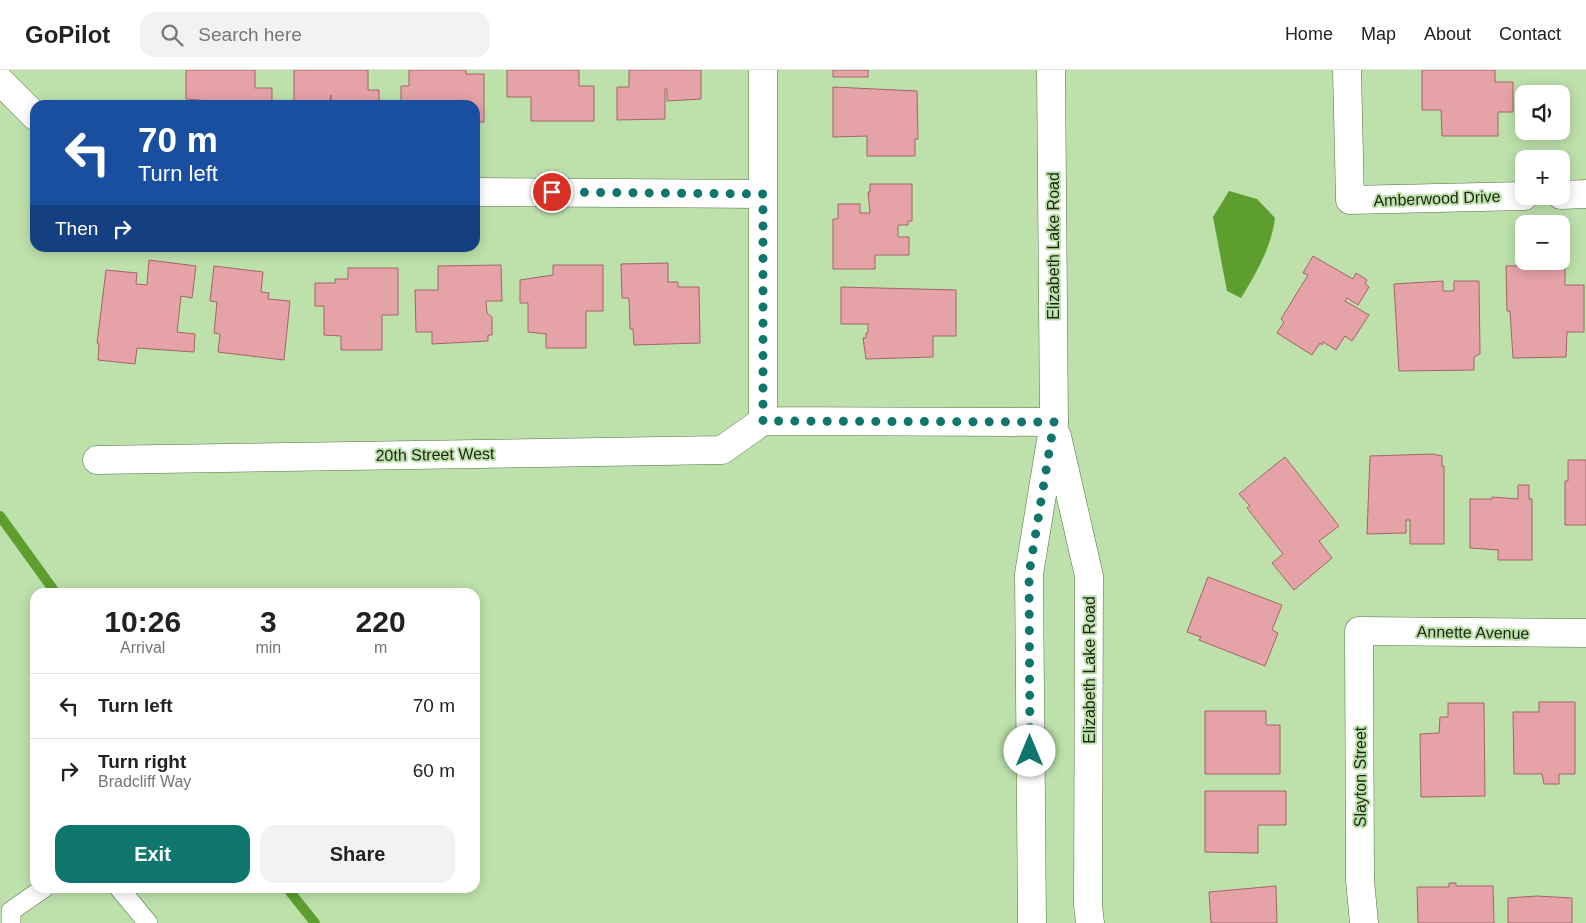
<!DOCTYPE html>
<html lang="en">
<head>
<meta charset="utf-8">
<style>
  body { margin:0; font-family:Helvetica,sans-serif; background:#f2f2f2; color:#222; height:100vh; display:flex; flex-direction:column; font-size:19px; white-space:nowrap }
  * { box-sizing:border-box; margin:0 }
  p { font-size:16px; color:#767676 }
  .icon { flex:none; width:28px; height:28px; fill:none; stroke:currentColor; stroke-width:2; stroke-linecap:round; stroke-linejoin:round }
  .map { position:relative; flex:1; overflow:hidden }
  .drawer { position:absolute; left:30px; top:518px; width:450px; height:305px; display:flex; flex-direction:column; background:#fff; border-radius:15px; box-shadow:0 2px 12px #0003 }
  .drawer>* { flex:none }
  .hud { position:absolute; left:30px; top:30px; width:450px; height:152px; border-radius:15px; box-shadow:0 2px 12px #0003; background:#1a4fa0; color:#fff; overflow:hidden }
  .fabs { position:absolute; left:1515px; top:15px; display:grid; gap:10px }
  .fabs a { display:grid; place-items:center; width:55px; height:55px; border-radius:10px; background:#fff; box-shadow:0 2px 12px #0003; font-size:25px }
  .pin { position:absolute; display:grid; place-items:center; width:42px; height:42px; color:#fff; margin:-21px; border:2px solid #fff; border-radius:50%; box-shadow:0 1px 5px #0007 }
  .me { position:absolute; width:55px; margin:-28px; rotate:0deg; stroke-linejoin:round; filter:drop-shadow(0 0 4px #0008) }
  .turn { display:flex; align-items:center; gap:18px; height:105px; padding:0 25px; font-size:22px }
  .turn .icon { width:65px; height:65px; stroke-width:2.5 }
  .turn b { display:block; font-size:35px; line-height:42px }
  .then { display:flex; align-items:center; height:48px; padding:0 25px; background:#0003; gap:10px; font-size:19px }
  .eta { display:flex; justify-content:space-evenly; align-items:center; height:85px; text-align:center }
  .eta b { font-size:30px; font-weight:700; line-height:35px }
  .button { display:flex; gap:10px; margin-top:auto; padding:10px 25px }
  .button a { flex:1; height:58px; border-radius:15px; background:#0f766e; color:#fff; font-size:20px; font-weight:700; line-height:58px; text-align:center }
  .button a+a { background:#f2f2f2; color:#222 }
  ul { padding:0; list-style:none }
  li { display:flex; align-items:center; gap:15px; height:65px; padding:0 25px; border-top:1px solid #e0e0e0 }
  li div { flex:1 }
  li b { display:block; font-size:19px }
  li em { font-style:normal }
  header { display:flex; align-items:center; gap:30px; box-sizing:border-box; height:70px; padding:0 25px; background:#fff; border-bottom:1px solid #e0e0e0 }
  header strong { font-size:24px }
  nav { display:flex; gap:28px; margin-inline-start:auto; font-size:18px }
  .search { width:350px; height:45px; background:#f2f2f2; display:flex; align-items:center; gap:12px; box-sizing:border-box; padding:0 18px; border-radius:15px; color:#767676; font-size:19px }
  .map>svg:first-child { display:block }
  .water { fill:#5e9e2f }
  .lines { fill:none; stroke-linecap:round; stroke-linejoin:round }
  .stream { stroke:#5e9e2f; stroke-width:10 }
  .building { fill:#e6a3a7; stroke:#a26469 }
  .lane-casing { stroke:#527141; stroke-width:20 }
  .street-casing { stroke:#527141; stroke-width:29 }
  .secondary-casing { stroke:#527141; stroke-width:29 }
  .lane { stroke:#fff; stroke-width:19 }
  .street { stroke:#fff; stroke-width:28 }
  .secondary { stroke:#fff; stroke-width:28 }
  .route { stroke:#0f766e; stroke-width:9; stroke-dasharray:0 16.2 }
  .labels { text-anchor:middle; stroke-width:4; stroke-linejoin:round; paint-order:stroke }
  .street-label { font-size:16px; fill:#192612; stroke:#bee1ac }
</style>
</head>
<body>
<header>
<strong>GoPilot</strong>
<div class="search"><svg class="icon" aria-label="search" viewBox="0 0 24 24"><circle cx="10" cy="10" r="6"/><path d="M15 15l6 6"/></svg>Search here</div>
<nav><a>Home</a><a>Map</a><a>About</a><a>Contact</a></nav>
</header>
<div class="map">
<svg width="1586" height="853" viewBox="0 0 1586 853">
  <rect width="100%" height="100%" fill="#bee1ac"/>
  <path class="water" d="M 1229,121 L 1257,129 L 1275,148 C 1271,178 1257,202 1241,228 L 1227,221 L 1213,147 Z"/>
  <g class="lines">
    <path class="stream" d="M 0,446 L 55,522
      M 287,818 L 315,853"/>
  </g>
  <path class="building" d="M 186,0 L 255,0 L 255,18 L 272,18 L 272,35 L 209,35 L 209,31 L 186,29 Z
    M 294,0 L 368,0 L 368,20 L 379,20 L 379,35 L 331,35 L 331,25 L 329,35 L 294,34 Z
    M 409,0 L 466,0 L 466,4 L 484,4 L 484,52 L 475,52 L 475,35 L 401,35 L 401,16 L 409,16 Z
    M 507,0 L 579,0 L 579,16 L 594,16 L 594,51 L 531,51 L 531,27 L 507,27 Z
    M 629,0 L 701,0 L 701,29 L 667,31 L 667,19 L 665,19 L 665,49 L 617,50 L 617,17 L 629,17 Z
    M 833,0 L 868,0 L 868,7 L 833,7 Z
    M 1422,0 L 1495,0 L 1495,12 L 1513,12 L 1513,42 L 1498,42 L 1498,66 L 1442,66 L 1441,40 L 1422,40 Z
    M 833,17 L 917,21 L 918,69 L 915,69 L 915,86 L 867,86 L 867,66 L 833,67 Z
    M 870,114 L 912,114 L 912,151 L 908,151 L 908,155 L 898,155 L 898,167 L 909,167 L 909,185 L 875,185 L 875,199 L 833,199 L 833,149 L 838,149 L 838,134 L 860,134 L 860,143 L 870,143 L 868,122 L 870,122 Z
    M 1313,186 L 1353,209 L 1356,203 L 1367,210 L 1365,214 L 1369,217 L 1358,235 L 1347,228 L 1345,231 L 1369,245 L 1352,271 L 1345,266 L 1336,280 L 1323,272 L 1322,275 L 1320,273 L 1312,285 L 1277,263 L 1284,252 L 1281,249 L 1308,205 L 1303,203 Z
    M 149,190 L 196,196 L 192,228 L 181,226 L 177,262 L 195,264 L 194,282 L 137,278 L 135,294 L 98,290 L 99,274 L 97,273 L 106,200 L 137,203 L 136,214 L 147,215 Z
    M 668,193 L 668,212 L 678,212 L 678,217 L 699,217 L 700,273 L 634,275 L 633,259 L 630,259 L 629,228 L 622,228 L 621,194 Z
    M 501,195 L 502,231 L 486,231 L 487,243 L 492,247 L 492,265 L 488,265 L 488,271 L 432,274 L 432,262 L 416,262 L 415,220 L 438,220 L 438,196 Z
    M 553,195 L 603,195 L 603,241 L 586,241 L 586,278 L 546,278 L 546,264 L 528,262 L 528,233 L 520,233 L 520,210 L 553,205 Z
    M 1565,195 L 1565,215 L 1584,215 L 1584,262 L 1567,262 L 1566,287 L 1513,288 L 1510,241 L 1507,241 L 1506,196 Z
    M 214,196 L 263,202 L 261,222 L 269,223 L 268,229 L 290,231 L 284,290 L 218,282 L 220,264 L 214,263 L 217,232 L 210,231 Z
    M 348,198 L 398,198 L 398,245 L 382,245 L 382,280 L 341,280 L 341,266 L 324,265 L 324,236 L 315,236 L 315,213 L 335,213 L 335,209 L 348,209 Z
    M 1443,211 L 1443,221 L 1454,221 L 1454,211 L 1479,211 L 1480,284 L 1474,287 L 1474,300 L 1399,301 L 1394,214 Z
    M 841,217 L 956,220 L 956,266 L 933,266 L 933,287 L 866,289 L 863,268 L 866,268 L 866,263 L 868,263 L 868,254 L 841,254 Z
    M 1433,384 L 1442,386 L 1442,396 L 1444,396 L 1444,474 L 1410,474 L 1410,450 L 1406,450 L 1406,463 L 1367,464 L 1370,386 Z
    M 1285,387 L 1339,456 L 1319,471 L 1332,488 L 1294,520 L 1272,493 L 1283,484 L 1247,438 L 1250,436 L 1239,424 Z
    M 1568,390 L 1586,390 L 1586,455 L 1565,455 L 1565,411 L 1568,411 Z
    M 1518,415 L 1529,415 L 1529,429 L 1532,429 L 1532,490 L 1498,490 L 1498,480 L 1470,478 L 1470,429 L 1492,429 L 1492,427 L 1518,429 Z
    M 1208,507 L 1282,535 L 1272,560 L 1278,563 L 1265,596 L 1199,570 L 1201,567 L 1187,562 Z
    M 1539,632 L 1575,632 L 1575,704 L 1559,704 L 1559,714 L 1544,714 L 1542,704 L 1514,704 L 1513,642 L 1539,642 Z
    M 1448,633 L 1484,633 L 1485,726 L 1421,727 L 1420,664 L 1439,663 L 1440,647 L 1448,647 Z
    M 1205,641 L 1266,641 L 1266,655 L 1280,655 L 1280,704 L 1205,704 Z
    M 1205,721 L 1286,721 L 1286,755 L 1258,755 L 1258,783 L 1205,782 Z
    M 1449,813 L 1456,813 L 1456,816 L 1493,816 L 1494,853 L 1418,853 L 1417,817 L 1449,817 Z
    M 1276,816 L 1277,853 L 1211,853 L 1209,822 Z
    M 1537,826 L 1572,828 L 1572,853 L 1508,853 L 1508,828 Z"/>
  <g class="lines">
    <g class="lane-casing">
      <path id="lane" d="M 119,818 L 148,853
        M 11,853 L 11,841 L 44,818"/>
    </g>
    <g class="street-casing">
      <path id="street" d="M 763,0 L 763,351
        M 1347,0 L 1350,130 L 1524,126
        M 0,11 L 35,46
        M 475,122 L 763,124
        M 1561,125 L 1586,124
        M 763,351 L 1054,352
        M 97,390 L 722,380 L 763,351
        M 1364,853 L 1360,810 L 1359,561 L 1586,563"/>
    </g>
    <g class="secondary-casing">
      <path id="secondary" d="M 1057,366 L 1089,506 L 1088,835 L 1090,853
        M 1032,853 L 1029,504 L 1054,352 L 1051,0"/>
    </g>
    <use href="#lane" class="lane"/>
    <use href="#street" class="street"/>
    <use href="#secondary" class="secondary"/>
  </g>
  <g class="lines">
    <path class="route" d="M 552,122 L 763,124 L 763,351 L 1054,352 L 1029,504 L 1030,681"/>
  </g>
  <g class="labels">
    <g class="street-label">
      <text transform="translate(1437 128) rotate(-2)" y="6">Amberwood Drive</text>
      <text transform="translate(1053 176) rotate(-90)" y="6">Elizabeth Lake Road</text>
      <text transform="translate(435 384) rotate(-1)" y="6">20th Street West</text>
      <text transform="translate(1473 562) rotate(1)" y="6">Annette Avenue</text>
      <text transform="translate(1089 600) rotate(-90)" y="6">Elizabeth Lake Road</text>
      <text transform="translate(1360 707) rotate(-90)" y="6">Slayton Street</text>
    </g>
  </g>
</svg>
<div class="fabs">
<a><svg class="icon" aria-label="sound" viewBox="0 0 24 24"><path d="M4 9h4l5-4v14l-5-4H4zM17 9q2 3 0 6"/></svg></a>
<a>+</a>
<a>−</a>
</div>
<div class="pin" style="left:552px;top:122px;background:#d93025"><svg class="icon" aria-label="arrive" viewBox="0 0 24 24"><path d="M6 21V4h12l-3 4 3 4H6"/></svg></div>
<svg class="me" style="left:1030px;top:681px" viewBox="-20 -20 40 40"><circle r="19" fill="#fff"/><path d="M0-13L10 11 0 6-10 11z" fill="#0f766e"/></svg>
<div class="hud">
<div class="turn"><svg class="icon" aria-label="left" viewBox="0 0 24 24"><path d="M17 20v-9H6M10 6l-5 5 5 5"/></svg><div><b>70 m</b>Turn left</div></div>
<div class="then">Then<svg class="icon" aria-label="right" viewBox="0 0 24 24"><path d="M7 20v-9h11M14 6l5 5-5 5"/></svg></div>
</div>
<section class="drawer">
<div class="eta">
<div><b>10:26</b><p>Arrival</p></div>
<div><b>3</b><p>min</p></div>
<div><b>220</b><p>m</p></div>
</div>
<ul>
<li><svg class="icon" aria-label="left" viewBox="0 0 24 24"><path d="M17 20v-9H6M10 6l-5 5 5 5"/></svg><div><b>Turn left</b></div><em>70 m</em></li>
<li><svg class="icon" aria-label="right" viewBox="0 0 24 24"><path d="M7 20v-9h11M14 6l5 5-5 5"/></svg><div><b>Turn right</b><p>Bradcliff Way</p></div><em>60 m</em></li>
</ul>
<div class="button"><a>Exit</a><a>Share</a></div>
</section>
</div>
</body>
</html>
